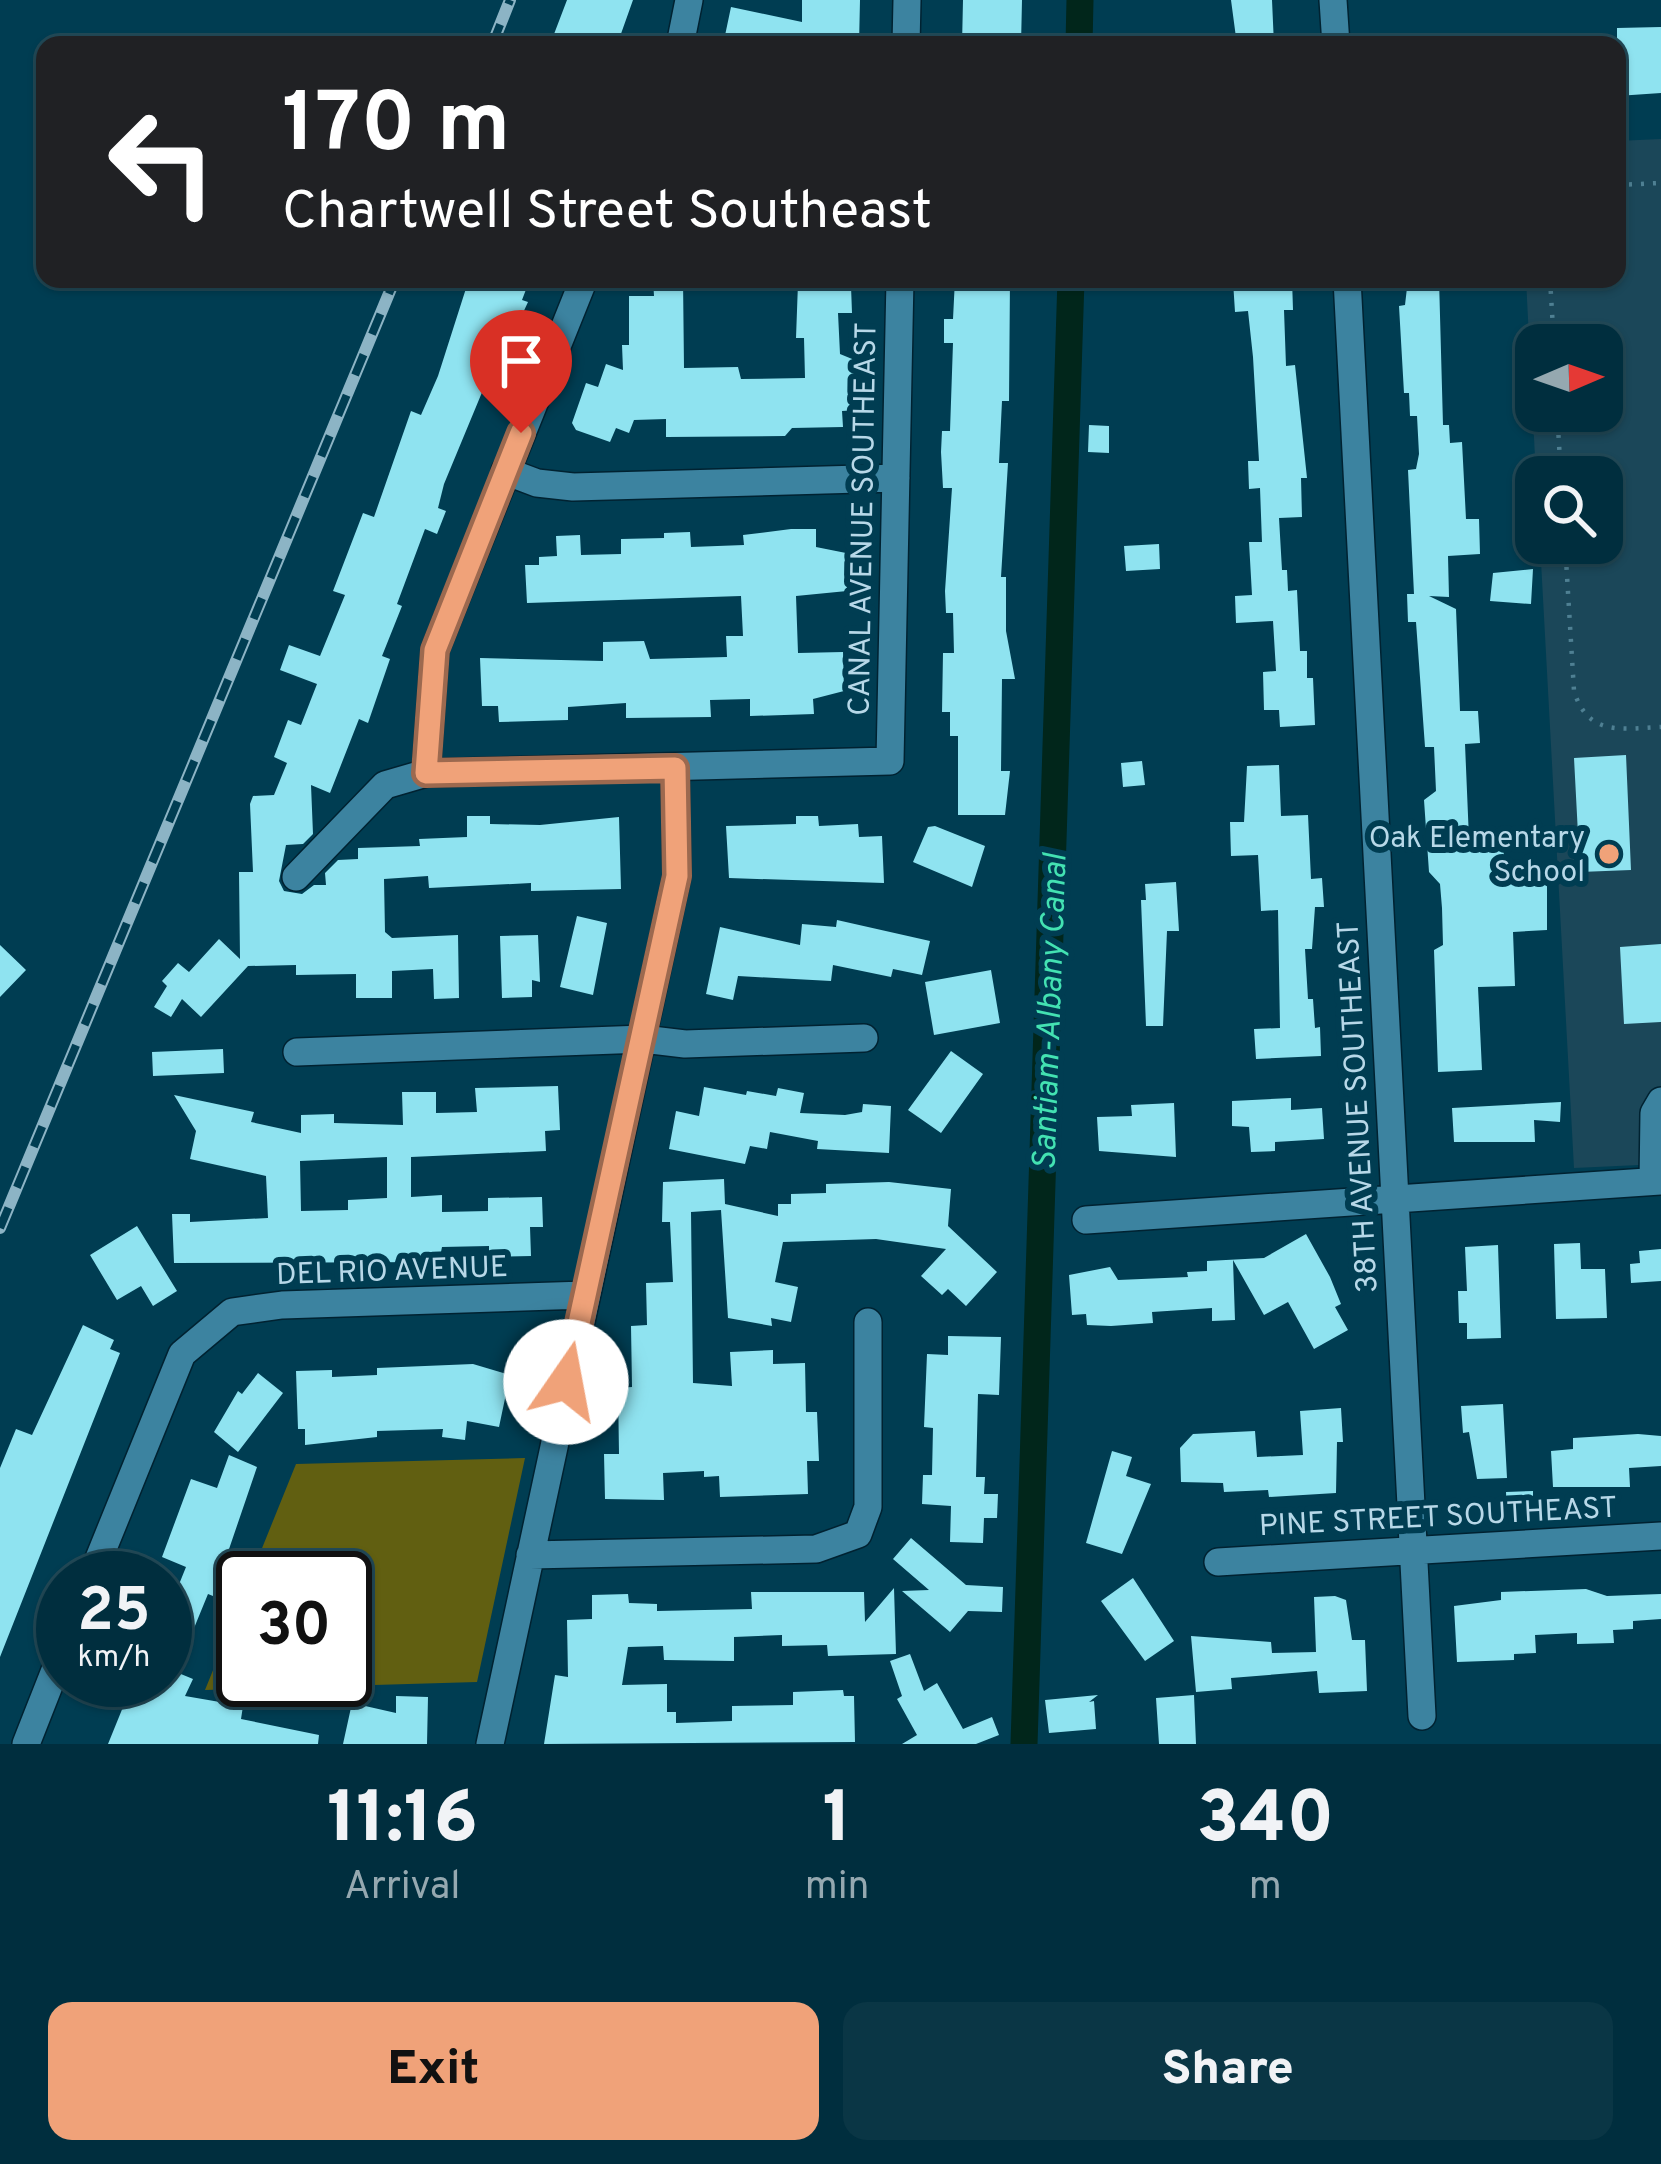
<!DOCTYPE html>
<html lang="en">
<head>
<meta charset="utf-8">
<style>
  body { margin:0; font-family:Overpass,sans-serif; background:#0a3645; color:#f1f3f6; height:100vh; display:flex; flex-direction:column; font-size:45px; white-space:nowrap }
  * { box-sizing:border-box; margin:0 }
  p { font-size:39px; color:#95a8b0 }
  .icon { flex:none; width:66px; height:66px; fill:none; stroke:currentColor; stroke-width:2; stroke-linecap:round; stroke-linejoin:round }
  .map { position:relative; height:1744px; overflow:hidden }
  .sheet { display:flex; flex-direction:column; background:#002e3e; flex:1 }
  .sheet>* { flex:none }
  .hud { position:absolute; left:36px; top:36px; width:1590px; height:252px; border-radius:24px; box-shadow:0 3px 9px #0004,0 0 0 3px #224a58; background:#202124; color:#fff; overflow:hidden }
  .needle { width:78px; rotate:88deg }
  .buttons { position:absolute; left:1515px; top:324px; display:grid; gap:24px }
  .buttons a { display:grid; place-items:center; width:108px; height:108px; border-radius:24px; background:#002e3e; box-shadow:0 3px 9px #0004,0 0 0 3px #224a58; font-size:60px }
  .speed { position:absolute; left:36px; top:1551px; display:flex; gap:24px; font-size:60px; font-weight:700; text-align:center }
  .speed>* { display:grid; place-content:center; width:156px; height:156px; border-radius:50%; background:#002e3e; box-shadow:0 3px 9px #0004,0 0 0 3px #224a58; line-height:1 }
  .speed small { font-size:30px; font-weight:400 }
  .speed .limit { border:6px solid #111; border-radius:18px; background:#fff; color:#111 }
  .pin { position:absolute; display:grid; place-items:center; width:102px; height:102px; color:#fff; margin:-123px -51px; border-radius:50% 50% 50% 0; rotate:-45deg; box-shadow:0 0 12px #0007 }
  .pin .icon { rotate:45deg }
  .me { position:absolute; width:132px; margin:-66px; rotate:12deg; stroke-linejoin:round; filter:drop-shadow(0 0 9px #0008) }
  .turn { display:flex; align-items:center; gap:42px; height:252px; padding:0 48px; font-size:54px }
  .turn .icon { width:156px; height:156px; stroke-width:2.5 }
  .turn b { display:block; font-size:84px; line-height:102px }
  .eta { display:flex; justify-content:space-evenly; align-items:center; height:204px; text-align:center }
  .eta b { font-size:72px; font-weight:800; line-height:84px }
  .action { display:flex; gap:24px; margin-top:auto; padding:24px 48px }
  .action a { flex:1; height:138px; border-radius:24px; background:#f0a279; color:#111; font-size:48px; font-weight:800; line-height:138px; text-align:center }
  .action a+a { background:#0a3645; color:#f1f3f6 }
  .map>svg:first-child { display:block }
  .built { fill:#1b4759; fill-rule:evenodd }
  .green { fill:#615f11 }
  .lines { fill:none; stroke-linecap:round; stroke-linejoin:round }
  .canal { stroke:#01261b; stroke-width:27 }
  .building { fill:#8fe3f0; fill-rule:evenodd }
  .minor-casing { stroke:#002231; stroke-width:30 }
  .path { stroke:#4f8093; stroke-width:4.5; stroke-dasharray:3 9; stroke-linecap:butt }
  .minor { stroke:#3c83a0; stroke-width:27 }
  .rail-casing { stroke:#8cb4c5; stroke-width:12 }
  .rail { stroke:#003d52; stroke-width:8; stroke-dasharray:22; stroke-linecap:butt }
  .route-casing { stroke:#9c694f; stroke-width:30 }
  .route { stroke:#f0a279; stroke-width:21 }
  .poi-dot { fill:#f0a279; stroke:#003d52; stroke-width:4.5 }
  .labels { text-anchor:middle; stroke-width:12; stroke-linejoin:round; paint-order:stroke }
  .street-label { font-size:30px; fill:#b7d8e8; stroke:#003d52 }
  .poi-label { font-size:30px; fill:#b7d8e8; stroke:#003d52; text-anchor:end }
  .water-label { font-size:33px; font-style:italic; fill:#43e2b2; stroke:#003d52 }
</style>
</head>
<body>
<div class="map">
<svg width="1661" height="1744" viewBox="0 0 1661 1744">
  <rect width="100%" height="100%" fill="#003d52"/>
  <path class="built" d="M 1661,139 L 1661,1164 L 1574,1168 L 1540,543 L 1602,543 L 1602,477 L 1536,477 L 1526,279 L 1617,279 L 1617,141 ZM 1536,345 L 1602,345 L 1602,411 L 1536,411 Z"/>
  <path class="green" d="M 525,1458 L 477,1682 L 205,1690 L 243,1596 L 243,1680 L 345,1680 L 345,1578 L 250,1578 L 296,1464 Z"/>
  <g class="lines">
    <path class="canal" d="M 1079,45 L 1080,0
      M 1024,1744 L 1071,279"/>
  </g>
  <path class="building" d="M 567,0 L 633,0 L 617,45 L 551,42 Z
    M 802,0 L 860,0 L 859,45 L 723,45 L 731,7 L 802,22 Z
    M 963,0 L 1022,0 L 1021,45 L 962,45 Z
    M 1231,0 L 1272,0 L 1274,45 L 1237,45 Z
    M 1661,27 L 1661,93 L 1617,96 L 1617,28 Z
    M 469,279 L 530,279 L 522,300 L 528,302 L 500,363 L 495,361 L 444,484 L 438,508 L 446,511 L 437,534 L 425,529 L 397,604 L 402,606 L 382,656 L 390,659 L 368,723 L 359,719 L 330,793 L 311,785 L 313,834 L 303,844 L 286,845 L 279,881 L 284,891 L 302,894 L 314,885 L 326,885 L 325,873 L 338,860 L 358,859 L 358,848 L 420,846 L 419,839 L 467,837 L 467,816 L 490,816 L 490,824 L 540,825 L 619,817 L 621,889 L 531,891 L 531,883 L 429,888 L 428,876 L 384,879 L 385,932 L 392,938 L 458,935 L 459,998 L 434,999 L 433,969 L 392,971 L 392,998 L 356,998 L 356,974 L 296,975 L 296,965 L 248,966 L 201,1017 L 182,999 L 171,1017 L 154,1007 L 167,986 L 162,981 L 178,963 L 189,972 L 219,939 L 240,959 L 239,872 L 253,872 L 250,804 L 253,796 L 274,795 L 287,763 L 274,757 L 288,720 L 301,725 L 317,684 L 280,670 L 289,645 L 320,656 L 345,595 L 333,591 L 363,513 L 374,517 L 411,411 L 421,415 L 438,376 Z
    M 653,279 L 683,279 L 684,368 L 738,367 L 741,379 L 805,378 L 804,338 L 796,338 L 798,283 L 851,286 L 852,313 L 838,313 L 840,354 L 857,361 L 859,410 L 842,411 L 843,427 L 792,428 L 785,436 L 666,437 L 666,419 L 634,420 L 629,433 L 616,428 L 610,442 L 576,430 L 572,423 L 586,383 L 598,387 L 606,364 L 623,370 L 622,345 L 629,345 L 629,296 L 654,296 Z
    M 955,279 L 1010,279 L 1009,401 L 1002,401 L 999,463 L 1008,463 L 1001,577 L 1006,577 L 1006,631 L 1015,679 L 1002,679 L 1001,771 L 1010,771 L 1005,815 L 958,815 L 958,736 L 950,736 L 950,712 L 942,712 L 943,653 L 954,653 L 953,613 L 946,613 L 945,591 L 952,488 L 943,488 L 941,452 L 942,431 L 950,431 L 953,343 L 944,343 L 944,319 L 953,319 Z
    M 1292,279 L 1293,310 L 1284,310 L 1286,366 L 1295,365 L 1307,478 L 1301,478 L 1302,517 L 1279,518 L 1282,570 L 1287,570 L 1288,591 L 1297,590 L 1300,651 L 1307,651 L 1307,678 L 1313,678 L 1315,725 L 1280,727 L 1279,710 L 1264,710 L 1263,672 L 1276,671 L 1273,621 L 1236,623 L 1235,596 L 1252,595 L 1249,542 L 1262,542 L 1260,488 L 1249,489 L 1248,461 L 1259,461 L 1253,357 L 1248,311 L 1235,312 L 1233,281 Z
    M 1408,279 L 1439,279 L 1443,425 L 1449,425 L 1450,443 L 1462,442 L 1466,519 L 1479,519 L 1480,554 L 1448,556 L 1449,597 L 1429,596 L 1456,609 L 1460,711 L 1478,711 L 1480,743 L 1465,744 L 1469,839 L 1503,842 L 1505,874 L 1547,872 L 1547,930 L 1513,932 L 1515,986 L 1478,987 L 1482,1070 L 1438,1072 L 1434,950 L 1443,945 L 1442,908 L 1440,884 L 1429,872 L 1424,800 L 1436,791 L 1434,747 L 1425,747 L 1416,622 L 1408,622 L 1407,594 L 1414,594 L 1408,470 L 1416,469 L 1419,454 L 1417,416 L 1410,416 L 1409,393 L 1404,393 L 1399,306 L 1405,305 Z
    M 1089,425 L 1109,426 L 1109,453 L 1088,452 Z
    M 791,529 L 816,529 L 816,547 L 846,553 L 847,591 L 796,596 L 798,653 L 843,652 L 844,691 L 813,699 L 814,714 L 750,716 L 750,699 L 710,700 L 711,717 L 626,718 L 626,703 L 568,707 L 568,720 L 499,722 L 498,706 L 482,706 L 480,658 L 603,661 L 603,642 L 644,641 L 650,659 L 727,657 L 726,636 L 743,636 L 741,596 L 527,603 L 525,565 L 539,565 L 539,557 L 557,556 L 556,536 L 580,535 L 581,555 L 621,554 L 621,539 L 664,538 L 664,533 L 690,532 L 691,547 L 744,545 L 743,535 Z
    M 1159,544 L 1160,569 L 1126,571 L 1124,546 Z
    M 1533,569 L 1531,604 L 1490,601 L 1493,573 Z
    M 1626,755 L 1631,870 L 1580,872 L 1574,758 Z
    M 1142,761 L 1145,785 L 1123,787 L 1121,763 Z
    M 1279,765 L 1281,816 L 1308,815 L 1311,879 L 1322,878 L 1324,907 L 1315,907 L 1312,949 L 1305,949 L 1308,999 L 1313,999 L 1315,1028 L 1320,1027 L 1321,1056 L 1256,1059 L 1254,1029 L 1280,1028 L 1278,910 L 1261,911 L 1258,855 L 1231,856 L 1230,822 L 1244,822 L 1247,766 Z
    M 796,816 L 818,816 L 819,826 L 858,824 L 859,837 L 882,836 L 884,883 L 729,878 L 726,826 L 796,824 Z
    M 935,826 L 985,846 L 972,887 L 913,862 L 928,827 Z
    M 1176,882 L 1179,931 L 1167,931 L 1163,1026 L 1146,1026 L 1141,900 L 1146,900 L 1145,884 Z
    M 577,916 L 607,923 L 593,995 L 560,987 Z
    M 837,920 L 930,941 L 922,975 L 893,969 L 891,977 L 833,965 L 831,981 L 738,976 L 733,1000 L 706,994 L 720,927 L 800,945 L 802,924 L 836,927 Z
    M 538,935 L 540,982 L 532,980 L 532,997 L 502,998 L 500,936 Z
    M 1661,944 L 1661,1022 L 1624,1024 L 1620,947 Z
    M 0,945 L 26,970 L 0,997 Z
    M 991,970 L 1000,1023 L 934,1035 L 925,982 Z
    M 223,1049 L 224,1073 L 153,1076 L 152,1052 Z
    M 951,1051 L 983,1074 L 941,1133 L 908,1110 Z
    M 558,1086 L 560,1130 L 545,1131 L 546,1151 L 411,1157 L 411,1197 L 442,1195 L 442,1212 L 488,1211 L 488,1198 L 542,1197 L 543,1227 L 530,1227 L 531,1256 L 489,1257 L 489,1246 L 442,1247 L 439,1262 L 174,1263 L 172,1214 L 190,1214 L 190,1222 L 268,1218 L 266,1176 L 190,1159 L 196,1131 L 174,1095 L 254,1112 L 251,1122 L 301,1133 L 301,1115 L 334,1114 L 334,1123 L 403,1125 L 402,1092 L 436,1092 L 436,1113 L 477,1112 L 475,1088 ZM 387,1157 L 387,1198 L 348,1200 L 348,1210 L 301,1211 L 300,1161 Z
    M 704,1087 L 746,1095 L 747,1091 L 776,1096 L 778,1088 L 804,1093 L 800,1113 L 845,1115 L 862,1112 L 863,1104 L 891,1106 L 889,1153 L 817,1149 L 818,1141 L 770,1132 L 767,1149 L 750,1146 L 745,1164 L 669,1149 L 676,1111 L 699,1116 Z
    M 1291,1098 L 1291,1110 L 1322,1108 L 1324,1139 L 1275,1142 L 1275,1151 L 1251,1152 L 1249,1127 L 1232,1126 L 1232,1101 Z
    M 1561,1102 L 1560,1122 L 1534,1120 L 1535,1142 L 1454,1142 L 1452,1108 Z
    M 1174,1103 L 1176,1157 L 1099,1151 L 1097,1117 L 1132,1116 L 1131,1105 Z
    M 724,1179 L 725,1204 L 778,1216 L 778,1204 L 791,1204 L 791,1194 L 826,1193 L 826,1184 L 889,1182 L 951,1189 L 948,1226 L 997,1272 L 966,1306 L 948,1289 L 942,1295 L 921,1276 L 946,1249 L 876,1239 L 783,1242 L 775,1282 L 798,1287 L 791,1322 L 771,1318 L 772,1326 L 728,1318 L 721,1210 L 691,1212 L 693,1383 L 732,1386 L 730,1352 L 773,1350 L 773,1364 L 805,1363 L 806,1412 L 817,1412 L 819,1461 L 807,1461 L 808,1494 L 720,1497 L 719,1476 L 704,1477 L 704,1471 L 663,1473 L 664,1500 L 605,1499 L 604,1454 L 619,1454 L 618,1388 L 632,1387 L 631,1326 L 647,1325 L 646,1283 L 673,1282 L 670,1222 L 662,1222 L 663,1182 Z
    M 137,1226 L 177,1291 L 153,1306 L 141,1286 L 117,1300 L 90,1255 Z
    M 1306,1234 L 1330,1277 L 1341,1304 L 1335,1307 L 1348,1330 L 1314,1349 L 1288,1302 L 1264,1315 L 1233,1260 L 1235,1320 L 1212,1321 L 1212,1308 L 1152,1312 L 1153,1323 L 1111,1326 L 1087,1325 L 1086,1314 L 1072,1315 L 1069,1275 L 1110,1267 L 1118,1280 L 1188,1277 L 1187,1272 L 1207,1271 L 1207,1261 L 1264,1258 Z
    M 1580,1243 L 1581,1269 L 1605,1269 L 1607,1318 L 1556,1319 L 1554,1244 Z
    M 1498,1245 L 1501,1338 L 1467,1339 L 1467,1323 L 1459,1323 L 1458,1291 L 1467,1291 L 1465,1247 Z
    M 1661,1249 L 1661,1281 L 1631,1283 L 1630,1264 L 1640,1263 L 1639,1251 Z
    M 83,1325 L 114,1340 L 110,1349 L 120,1353 L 0,1657 L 0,1468 L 16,1429 L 32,1435 Z
    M 948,1336 L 1001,1337 L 999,1395 L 978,1394 L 976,1477 L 985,1477 L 984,1494 L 998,1494 L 997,1518 L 984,1518 L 983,1543 L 950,1542 L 951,1506 L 922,1504 L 923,1475 L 932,1475 L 933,1428 L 924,1427 L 927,1354 L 948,1355 Z
    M 473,1364 L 510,1375 L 499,1427 L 467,1421 L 465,1440 L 442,1437 L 443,1429 L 377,1431 L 377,1437 L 305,1445 L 305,1429 L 298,1429 L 296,1371 L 332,1370 L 332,1377 L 377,1375 L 377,1368 Z
    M 258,1373 L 283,1393 L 238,1452 L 214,1432 L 238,1391 L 242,1394 Z
    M 1503,1404 L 1507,1478 L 1477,1479 L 1469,1432 L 1463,1433 L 1461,1406 Z
    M 1341,1408 L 1343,1442 L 1337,1442 L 1336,1493 L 1269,1497 L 1268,1490 L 1224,1492 L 1223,1483 L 1181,1482 L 1180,1448 L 1193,1434 L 1255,1431 L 1257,1457 L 1303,1455 L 1300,1411 Z
    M 1638,1434 L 1661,1436 L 1661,1466 L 1629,1468 L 1630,1487 L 1553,1487 L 1551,1451 L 1573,1449 L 1573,1438 Z
    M 1112,1451 L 1132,1457 L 1126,1476 L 1151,1484 L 1122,1554 L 1086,1543 Z
    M 229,1455 L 257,1467 L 213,1596 L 208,1594 L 176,1672 L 193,1679 L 185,1696 L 243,1706 L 241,1719 L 319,1735 L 318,1744 L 108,1744 L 134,1680 L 165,1680 L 165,1619 L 186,1567 L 162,1557 L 191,1479 L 217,1488 Z
    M 1533,1491 L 1533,1515 L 1507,1516 L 1506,1492 Z
    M 911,1538 L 966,1585 L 1003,1587 L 1002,1612 L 968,1611 L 950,1632 L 902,1591 L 929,1590 L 893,1559 Z
    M 1133,1578 L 1174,1641 L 1145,1661 L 1101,1601 Z
    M 894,1588 L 896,1654 L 828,1656 L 827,1645 L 782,1646 L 782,1635 L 734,1637 L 734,1661 L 664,1660 L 663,1646 L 628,1647 L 622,1685 L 667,1684 L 667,1712 L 676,1712 L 676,1723 L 732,1721 L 732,1706 L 793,1705 L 793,1692 L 843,1690 L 844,1696 L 854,1696 L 855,1742 L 544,1744 L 555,1675 L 568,1677 L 567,1620 L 592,1619 L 592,1595 L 628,1594 L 629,1603 L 657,1604 L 657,1611 L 752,1609 L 751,1592 L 864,1592 L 865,1622 Z
    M 1586,1589 L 1607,1596 L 1661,1594 L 1661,1619 L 1633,1621 L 1633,1629 L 1613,1630 L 1614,1643 L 1577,1644 L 1577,1633 L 1535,1635 L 1536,1653 L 1514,1654 L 1514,1660 L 1457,1662 L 1454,1606 L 1501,1600 L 1501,1592 Z
    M 1335,1596 L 1346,1600 L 1352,1640 L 1365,1640 L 1367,1691 L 1319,1693 L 1317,1671 L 1231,1678 L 1232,1689 L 1196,1692 L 1191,1636 L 1271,1642 L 1272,1653 L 1316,1652 L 1314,1597 Z
    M 910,1654 L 924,1691 L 937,1683 L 963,1729 L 992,1717 L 999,1735 L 976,1744 L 902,1744 L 917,1735 L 897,1699 L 902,1696 L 890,1661 Z
    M 1098,1695 L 1089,1702 L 1094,1701 L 1096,1729 L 1049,1733 L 1045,1700 Z
    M 1194,1695 L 1196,1744 L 1159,1744 L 1156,1698 Z
    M 396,1696 L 428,1697 L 427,1744 L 343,1744 L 352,1703 L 396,1713 Z"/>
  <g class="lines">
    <g class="minor-casing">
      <path id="minor" d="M 1333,0 L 1336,45
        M 680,45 L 689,0
        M 906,45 L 907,0
        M 1347,279 L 1422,1716
        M 505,471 L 537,483 L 573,487 L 896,478
        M 426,773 L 435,650 L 584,279
        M 296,877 L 385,785 L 426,773 L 890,761 L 900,279
        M 297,1052 L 643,1039 L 685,1044 L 864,1038
        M 1653,1181 L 1654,1113 L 1661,1101
        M 1086,1220 L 1661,1181
        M 530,1555 L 816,1549 L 858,1534 L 868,1507 L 868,1322
        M 1218,1562 L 1661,1536
        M 91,1578 L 182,1354 L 232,1312 L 282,1305 L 585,1295
        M 26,1744 L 63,1650
        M 490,1744 L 677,876 L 675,768"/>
    </g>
    <path class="path" d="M 1617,185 L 1661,183
      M 1550,279 L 1554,345
      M 1557,411 L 1561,477
      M 1565,543 L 1574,691 C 1588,736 1620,729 1661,727"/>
    <use href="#minor" class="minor"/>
    <g class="rail-casing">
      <path id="rail" d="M 492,45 L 510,0
        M 0,1228 L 395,279"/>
    </g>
    <use href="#rail" class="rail"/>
  </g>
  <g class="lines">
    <g class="route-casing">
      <path id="route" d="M 521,433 L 435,650 L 426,773 L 675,768 L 677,876 L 566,1382"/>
    </g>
    <use href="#route" class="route"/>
  </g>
  <circle class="poi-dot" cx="1609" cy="854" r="12"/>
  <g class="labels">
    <g class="street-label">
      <text transform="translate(862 519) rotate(-89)" y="10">CANAL AVENUE SOUTHEAST</text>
      <text transform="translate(1357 1107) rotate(-93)" y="10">38TH AVENUE SOUTHEAST</text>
      <text transform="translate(392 1270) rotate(-2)" y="10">DEL RIO AVENUE</text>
      <text transform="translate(1438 1516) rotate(-3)" y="10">PINE STREET SOUTHEAST</text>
    </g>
    <g class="poi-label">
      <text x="1585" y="847">Oak Elementary<tspan x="1585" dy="34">School</tspan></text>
    </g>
    <g class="water-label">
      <text transform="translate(1048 1012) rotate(-88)" y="12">Santiam-Albany Canal</text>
    </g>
  </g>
</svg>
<div class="buttons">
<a><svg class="needle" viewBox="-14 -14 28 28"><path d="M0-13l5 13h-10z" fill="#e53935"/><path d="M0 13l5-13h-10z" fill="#95a8b0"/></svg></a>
<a><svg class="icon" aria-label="search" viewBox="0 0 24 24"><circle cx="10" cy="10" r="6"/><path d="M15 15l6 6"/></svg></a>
</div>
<div class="speed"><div>25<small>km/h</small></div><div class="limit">30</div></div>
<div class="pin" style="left:521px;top:433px;background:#d93025"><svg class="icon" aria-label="arrive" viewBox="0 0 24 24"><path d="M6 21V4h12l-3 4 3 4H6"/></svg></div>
<svg class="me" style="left:566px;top:1382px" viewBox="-20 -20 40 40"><circle r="19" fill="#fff"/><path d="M0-13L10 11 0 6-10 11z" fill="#f0a279"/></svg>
<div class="hud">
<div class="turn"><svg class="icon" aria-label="left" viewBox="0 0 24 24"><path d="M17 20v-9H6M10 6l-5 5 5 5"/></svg><div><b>170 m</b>Chartwell Street Southeast</div></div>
</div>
</div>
<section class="sheet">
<div class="eta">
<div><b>11:16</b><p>Arrival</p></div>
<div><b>1</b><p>min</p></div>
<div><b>340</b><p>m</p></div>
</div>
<div class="action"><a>Exit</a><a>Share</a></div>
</section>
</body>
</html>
